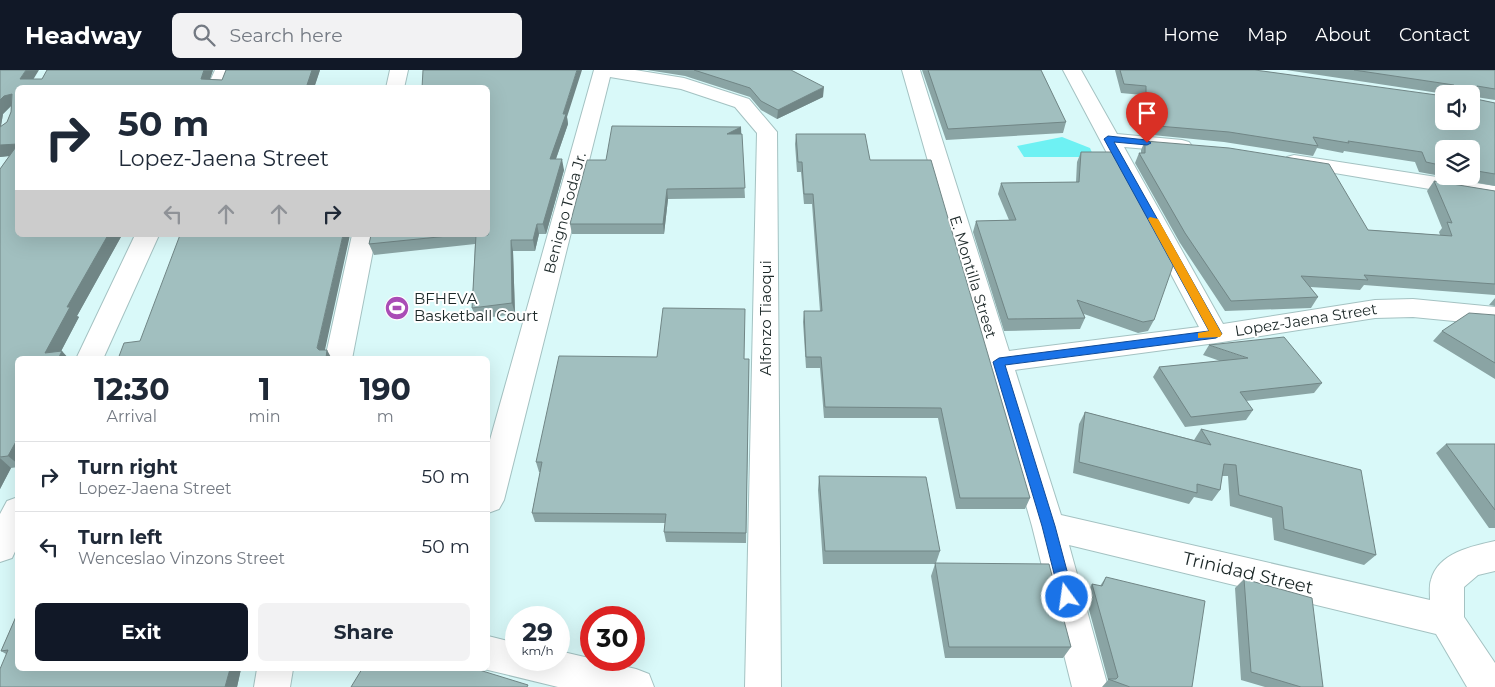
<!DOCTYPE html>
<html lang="en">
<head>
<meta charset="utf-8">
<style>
  body { margin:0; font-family:Montserrat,sans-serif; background:#f2f2f3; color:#1f2937; height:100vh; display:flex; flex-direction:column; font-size:19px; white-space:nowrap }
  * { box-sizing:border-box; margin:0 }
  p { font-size:16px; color:#747a83 }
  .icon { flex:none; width:28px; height:28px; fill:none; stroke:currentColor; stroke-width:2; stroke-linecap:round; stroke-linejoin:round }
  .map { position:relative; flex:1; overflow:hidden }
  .side { position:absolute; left:15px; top:286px; width:475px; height:315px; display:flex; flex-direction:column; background:#fff; border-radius:8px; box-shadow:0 5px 20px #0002 }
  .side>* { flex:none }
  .top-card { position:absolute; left:15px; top:15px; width:475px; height:152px; border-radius:8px; box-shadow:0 5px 20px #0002; background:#fff; color:#1f2937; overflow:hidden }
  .controls { position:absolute; left:1435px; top:15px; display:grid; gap:10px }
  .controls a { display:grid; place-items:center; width:45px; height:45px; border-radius:8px; background:#fff; box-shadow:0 5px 20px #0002; font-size:25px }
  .speed { position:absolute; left:505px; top:536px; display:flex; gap:10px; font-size:25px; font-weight:700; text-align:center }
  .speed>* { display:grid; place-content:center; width:65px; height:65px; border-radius:50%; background:#fff; box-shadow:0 5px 20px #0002; line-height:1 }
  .speed small { font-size:12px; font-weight:400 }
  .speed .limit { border:8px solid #d22; background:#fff; color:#111 }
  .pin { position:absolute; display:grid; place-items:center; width:42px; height:42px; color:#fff; margin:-51px -21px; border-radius:50% 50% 50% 0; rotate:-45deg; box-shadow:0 0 5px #0007 }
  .pin .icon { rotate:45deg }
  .me { position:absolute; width:55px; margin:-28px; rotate:346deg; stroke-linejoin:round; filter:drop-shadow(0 0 4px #0008) }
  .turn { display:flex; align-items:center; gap:18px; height:105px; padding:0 20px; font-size:22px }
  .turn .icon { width:65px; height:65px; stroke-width:2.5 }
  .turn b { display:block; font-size:35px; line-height:42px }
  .lanes { display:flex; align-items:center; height:48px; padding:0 20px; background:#0003; justify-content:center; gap:25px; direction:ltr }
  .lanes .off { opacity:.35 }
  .eta { display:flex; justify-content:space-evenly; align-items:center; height:85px; text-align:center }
  .eta b { font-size:30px; font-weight:700; line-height:35px }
  .action { display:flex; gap:10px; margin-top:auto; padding:10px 20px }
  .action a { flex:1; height:58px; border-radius:8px; background:#111827; color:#fff; font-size:20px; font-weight:700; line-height:58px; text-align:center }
  .action a+a { background:#f2f2f3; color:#1f2937 }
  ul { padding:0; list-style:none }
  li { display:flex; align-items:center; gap:15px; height:70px; padding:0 20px; border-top:1px solid #e0e1e3 }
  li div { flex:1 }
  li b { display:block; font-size:19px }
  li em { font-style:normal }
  header { display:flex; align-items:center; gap:30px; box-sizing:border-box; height:70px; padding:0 25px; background:#111827; color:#fff }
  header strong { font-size:24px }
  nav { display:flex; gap:28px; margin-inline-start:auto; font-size:18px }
  .search { width:350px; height:45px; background:#f2f2f3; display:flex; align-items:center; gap:12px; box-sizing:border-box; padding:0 18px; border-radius:8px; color:#747a83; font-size:19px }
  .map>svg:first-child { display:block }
  .water { fill:#6ef1f3 }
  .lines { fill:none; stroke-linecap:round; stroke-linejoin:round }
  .street-casing { stroke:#a4c2c2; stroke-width:2 }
  .street { fill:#fff; fill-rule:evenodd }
  .wall { fill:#8aa4a4; fill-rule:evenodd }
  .shaded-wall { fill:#718686 }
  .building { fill:#a1bfbf; stroke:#718686 }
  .route { fill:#1a73e8; stroke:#114b97 }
  .slow { fill:#f59e0b }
  .labels { text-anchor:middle; stroke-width:4; stroke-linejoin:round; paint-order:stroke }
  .street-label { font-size:15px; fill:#1c2828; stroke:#fff }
  .poi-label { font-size:15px; fill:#1c2828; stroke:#fff; text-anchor:start }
  .near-street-label { font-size:18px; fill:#1c2828; stroke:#fff }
</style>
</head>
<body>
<header>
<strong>Headway</strong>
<div class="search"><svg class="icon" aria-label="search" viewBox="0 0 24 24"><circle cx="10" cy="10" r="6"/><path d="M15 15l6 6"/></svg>Search here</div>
<nav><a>Home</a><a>Map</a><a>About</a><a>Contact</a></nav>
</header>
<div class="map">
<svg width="1495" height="617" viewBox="0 0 1495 617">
  <rect width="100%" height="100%" fill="#d9f9f9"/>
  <path class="water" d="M 1062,67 L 1090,78 L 1094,87 L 1024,87 L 1017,76 Z"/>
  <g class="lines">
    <g class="street-casing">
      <path id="street" d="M 215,0 L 233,0 L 226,18 L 207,18 Z
        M 390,0 L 408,0 L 404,18 L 386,18 Z
        M 594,0 L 635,0 L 684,8 L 749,29 L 777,62 L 781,617 L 745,617 L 757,63 L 735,37 L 681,19 L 610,7 L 504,430 L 499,439 L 488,443 L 488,377 Z
        M 902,0 L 920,0 L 1009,281 L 1199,257 L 1063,0 L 1081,0 L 1117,64 L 1182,70 L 1189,72 L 1192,76 L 1189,80 L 1182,82 L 1124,77 L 1223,254 L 1375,230 L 1413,229 L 1495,237 L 1495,255 L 1413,247 L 1375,248 L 1216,273 L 1015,300 L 1061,445 L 1430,530 C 1430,524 1429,516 1431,510 C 1438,483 1472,476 1495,471 L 1495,501 L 1478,505 L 1464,517 L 1464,547 L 1495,593 L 1495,617 L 1467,617 L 1436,564 L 1069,475 L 1108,617 L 1072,617 L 1032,456 Z
        M 1294,85 L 1495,116 L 1495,130 L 1287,95 L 1284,91 L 1287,87 Z
        M 135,165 L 159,165 L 103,289 L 76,289 Z
        M 352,165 L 376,165 L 352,289 L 325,289 Z
        M 18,427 L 18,475 L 12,488 L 0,492 L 0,444 L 7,431 Z
        M 488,566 L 516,573 L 516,590 L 559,590 L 559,581 L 636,599 L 649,604 L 654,617 L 558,617 L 488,600 L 484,599 L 488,599 Z
        M 257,599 L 293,599 L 290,617 L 254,617 Z"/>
    </g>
    <use href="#street" class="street"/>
  </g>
  <path class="wall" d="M 0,0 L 33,9 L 42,9 L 47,0 L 213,0 L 210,9 L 222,10 L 226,0 L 320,0 L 314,18 L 18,18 L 18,165 L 122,165 L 77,246 L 79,247 L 61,281 L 69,289 L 18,289 L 18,397 L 11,398 L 0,419 L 0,99 L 9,86 L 0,87 ZM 11,36 L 11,42 L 7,52 L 1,56 L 3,44 Z
    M 647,0 L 791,0 L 823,27 L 777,49 L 761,40 L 750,27 L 685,6 Z
    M 922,0 L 1041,0 L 1066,52 L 1063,63 L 946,70 Z
    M 1115,0 L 1255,0 L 1444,51 L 1471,24 L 1445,24 L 1286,0 L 1495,0 L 1495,30 L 1476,27 L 1476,29 L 1495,33 L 1495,116 L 1419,102 L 1415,92 L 1344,81 L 1343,83 L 1317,78 L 1313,86 L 1224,72 L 1142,64 L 1142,25 L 1121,23 ZM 1444,79 L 1471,79 L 1471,106 L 1444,106 Z
    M 567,47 L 568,54 L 556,89 L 564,100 L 546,164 L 539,164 L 535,181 L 513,181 L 515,244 L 476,249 L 472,238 L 475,174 L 374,185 L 369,174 L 371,165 L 488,165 Z
    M 741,57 L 745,128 L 668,129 L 664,164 L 572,164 L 570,154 L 606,90 Z
    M 796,64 L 870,90 L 1030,428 L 1025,439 L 956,439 L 938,348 L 824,348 L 820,298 L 806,298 L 803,252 L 804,241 L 820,241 L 812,134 L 804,134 L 801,102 L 797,102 L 795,74 Z
    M 1145,71 L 1368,160 L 1440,165 L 1439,162 L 1442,158 L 1427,121 L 1434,111 L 1495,121 L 1495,225 L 1364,215 L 1360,220 L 1310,217 L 1318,227 L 1311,238 L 1225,241 L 1180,173 L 1135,93 L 1139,83 L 1141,83 L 1141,80 Z
    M 1081,82 L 1154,250 L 1148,261 L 1138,263 L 1084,244 L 1085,248 L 1080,259 L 1004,261 L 973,162 L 976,151 L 1009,150 L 998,124 L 1001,113 L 1076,112 L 1077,92 Z
    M 1495,228 L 1495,236 L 1489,235 Z
    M 1495,245 L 1495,309 L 1433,271 L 1442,261 Z
    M 1209,275 L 1322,313 L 1314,323 L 1246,331 L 1253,340 L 1246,350 L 1185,357 L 1153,307 L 1159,297 L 1220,291 L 1203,285 Z
    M 744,289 L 749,289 L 746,473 L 666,472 L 664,462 L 665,453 L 535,452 L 532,443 L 540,402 L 539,402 L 536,392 Z
    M 1085,342 L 1194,370 L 1201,359 L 1376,485 L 1364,495 L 1274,470 L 1272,448 L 1230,436 L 1228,406 L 1222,406 L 1220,420 L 1212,431 L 1194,427 L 1189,434 L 1073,403 L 1079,354 Z
    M 1446,374 L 1495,374 L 1495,458 L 1489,458 L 1436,383 Z
    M 819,406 L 940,481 L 936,493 L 1071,577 L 1063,588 L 945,588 L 931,506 L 935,494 L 823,494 L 818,420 Z
    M 1106,507 L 1192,617 L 1102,617 L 1108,610 L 1085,525 L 1092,514 L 1100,516 Z
    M 1244,509 L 1323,617 L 1265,617 L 1241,610 L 1235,518 Z
    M 18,542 L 18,599 L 241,599 L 237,617 L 0,617 L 6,584 L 1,581 Z"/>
  <path class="shaded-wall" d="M 26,0 L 39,0 L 28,18 L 20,9 Z
    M 204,0 L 213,0 L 207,18 L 201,9 Z
    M 312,0 L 320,0 L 314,18 L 306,18 Z
    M 577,0 L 582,0 L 567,47 L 568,54 L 552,100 L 550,89 L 563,44 Z
    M 824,17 L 823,27 L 777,49 L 778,40 Z
    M 12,24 L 11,36 L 3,44 L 0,61 L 0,30 L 4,26 Z
    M 741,57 L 741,67 L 727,64 Z
    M 18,74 L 18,85 L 0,87 L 0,75 Z
    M 562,89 L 564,100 L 546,164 L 543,154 Z
    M 667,119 L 668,129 L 664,164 L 663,154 Z
    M 537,154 L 539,164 L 535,181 L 533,170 Z
    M 108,165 L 122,165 L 77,246 L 79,247 L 57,289 L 45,283 L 67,237 Z
    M 343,165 L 350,165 L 323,289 L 317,278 Z
    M 511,170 L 513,181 L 515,244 L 512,233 Z
    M 327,280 L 332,289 L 322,289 Z
    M 62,281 L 69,289 L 58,289 Z
    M 18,368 L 18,394 L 8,386 Z
    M 0,388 L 11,398 L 0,419 Z
    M 230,599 L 241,599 L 237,617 L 225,617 Z"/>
  <path class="building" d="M 0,0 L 26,0 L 20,9 L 42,9 L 47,0 L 204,0 L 201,9 L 222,10 L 226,0 L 312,0 L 306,18 L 18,18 L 18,74 L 0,75 L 0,57 L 7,52 L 11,42 L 12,24 L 4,26 L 0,30 Z
    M 423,0 L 577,0 L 563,44 L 566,44 L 550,89 L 562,89 L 543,154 L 537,154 L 533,170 L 511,170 L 512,233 L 472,238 L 476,165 L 488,165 L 488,18 L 422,18 Z
    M 694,0 L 791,0 L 824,17 L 778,40 L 761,31 L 750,18 Z
    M 928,0 L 1041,0 L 1066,52 L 948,59 Z
    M 1120,0 L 1255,0 L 1444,26 L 1444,51 L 1471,51 L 1471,24 L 1452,24 L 1454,15 L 1354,0 L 1495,0 L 1495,19 L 1477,16 L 1476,29 L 1495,33 L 1495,104 L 1471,100 L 1471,79 L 1444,79 L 1444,96 L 1426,92 L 1422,82 L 1348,71 L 1349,73 L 1313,67 L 1318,76 L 1229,62 L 1146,55 L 1146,16 L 1124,14 Z
    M 612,56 L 741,57 L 727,64 L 742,64 L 745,118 L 667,119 L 663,154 L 570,154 L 587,90 L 606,90 Z
    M 796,64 L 865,64 L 870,90 L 931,90 L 1030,428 L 960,428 L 941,338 L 825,337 L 821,287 L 806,287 L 804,241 L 822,241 L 813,124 L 804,124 L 802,92 L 798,92 Z
    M 1145,71 L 1229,78 L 1329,94 L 1368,160 L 1452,166 L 1447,152 L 1452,153 L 1434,111 L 1495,121 L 1495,214 L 1364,205 L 1368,210 L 1301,206 L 1318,227 L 1231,231 L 1185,163 L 1139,83 L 1145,83 Z
    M 18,74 L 18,165 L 108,165 L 67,237 L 70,237 L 45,283 L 62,281 L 58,289 L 18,289 L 18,368 L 8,386 L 0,387 L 0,99 Z
    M 1081,82 L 1114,82 L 1174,193 L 1154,250 L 1143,252 L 1077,230 L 1085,248 L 1008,249 L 976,151 L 1016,150 L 1001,113 L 1079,112 Z
    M 180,165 L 343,165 L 317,278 L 319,280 L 327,280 L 326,288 L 118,289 L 124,273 L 140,271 Z
    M 371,165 L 458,165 L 369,174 Z
    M 663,238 L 745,239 L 744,289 L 749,289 L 746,463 L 664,462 L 666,444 L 532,443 L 542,392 L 536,392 L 559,286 L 657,287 Z
    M 1469,243 L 1495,245 L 1495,293 L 1442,261 Z
    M 1284,267 L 1322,313 L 1240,322 L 1253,340 L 1191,347 L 1159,297 L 1248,288 L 1209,275 Z
    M 1085,342 L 1211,375 L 1201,359 L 1361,400 L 1376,485 L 1284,459 L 1282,437 L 1239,425 L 1236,395 L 1224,394 L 1220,420 L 1197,414 L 1197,423 L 1079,392 Z
    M 1446,374 L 1495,374 L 1495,440 Z
    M 819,406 L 926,407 L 940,481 L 825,481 Z
    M 935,493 L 1049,494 L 1071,577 L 949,577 Z
    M 1106,507 L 1205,531 L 1192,617 L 1130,617 L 1108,609 L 1116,609 L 1118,607 L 1092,514 L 1102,516 Z
    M 1244,509 L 1312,528 L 1323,617 L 1301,617 L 1251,602 Z
    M 18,542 L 18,599 L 230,599 L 225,617 L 0,617 L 0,599 L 8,580 L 1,581 Z
    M 362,599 L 476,599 L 528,615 L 527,617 L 351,617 Z"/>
  <path class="route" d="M 1108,66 L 1147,70 L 1151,73 L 1147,75 L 1114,72 L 1222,264 L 1216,268 L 1005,295 L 1055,456 L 1074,527 L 1072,532 L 1067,534 L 1062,532 L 1060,527 L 1042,456 L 993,292 L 999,288 L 1209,261 L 1104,69 Z"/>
  <path class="slow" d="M 1150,147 L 1158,149 L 1222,264 L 1220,267 L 1198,268 L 1198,263 L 1209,261 L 1148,149 Z"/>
  <defs>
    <g id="stadium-disc" transform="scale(1.25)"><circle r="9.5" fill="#a94cb6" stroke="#fff"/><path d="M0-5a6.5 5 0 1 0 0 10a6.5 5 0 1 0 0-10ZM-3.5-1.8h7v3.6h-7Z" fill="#fff"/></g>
  </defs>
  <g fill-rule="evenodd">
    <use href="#stadium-disc" x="397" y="238"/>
  </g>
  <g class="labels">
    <g class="street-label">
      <text transform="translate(565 143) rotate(-75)" y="5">Benigno Toda Jr.</text>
      <text transform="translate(973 207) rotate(73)" y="5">E. Montilla Street</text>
      <text transform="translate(766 248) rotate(-90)" y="5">Alfonzo Tiaoqui</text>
      <text transform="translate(1306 250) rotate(-9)" y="5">Lopez-Jaena Street</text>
    </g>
    <g class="poi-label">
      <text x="414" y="234">BFHEVA<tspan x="414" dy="17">Basketball Court</tspan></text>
    </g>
    <g class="near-street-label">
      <text transform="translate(1248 503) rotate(13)" y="6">Trinidad Street</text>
    </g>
  </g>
</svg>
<div class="controls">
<a><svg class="icon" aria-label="sound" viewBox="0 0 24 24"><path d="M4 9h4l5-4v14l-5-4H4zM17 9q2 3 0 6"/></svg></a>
<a><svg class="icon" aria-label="layers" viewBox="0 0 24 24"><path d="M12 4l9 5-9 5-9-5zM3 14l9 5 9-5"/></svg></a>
</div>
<div class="speed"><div>29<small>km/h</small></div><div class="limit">30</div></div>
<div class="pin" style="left:1147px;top:73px;background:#d93025"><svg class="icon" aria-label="arrive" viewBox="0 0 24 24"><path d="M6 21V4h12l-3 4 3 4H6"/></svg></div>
<svg class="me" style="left:1067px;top:527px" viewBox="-20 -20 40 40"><circle r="17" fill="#1a73e8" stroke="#fff" stroke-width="3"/><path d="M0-11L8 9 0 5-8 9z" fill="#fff"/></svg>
<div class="top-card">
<div class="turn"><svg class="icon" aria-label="right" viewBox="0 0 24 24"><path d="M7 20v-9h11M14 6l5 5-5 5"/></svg><div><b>50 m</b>Lopez-Jaena Street</div></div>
<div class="lanes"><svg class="icon off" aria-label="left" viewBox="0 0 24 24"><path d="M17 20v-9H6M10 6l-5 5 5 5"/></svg><svg class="icon off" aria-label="ahead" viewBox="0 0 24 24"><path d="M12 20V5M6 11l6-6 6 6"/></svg><svg class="icon off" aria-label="ahead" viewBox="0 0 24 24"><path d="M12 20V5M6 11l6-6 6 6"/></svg><svg class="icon" aria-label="right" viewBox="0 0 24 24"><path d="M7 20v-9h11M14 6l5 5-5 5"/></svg></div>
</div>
<section class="side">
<div class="eta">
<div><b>12:30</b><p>Arrival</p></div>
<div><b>1</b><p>min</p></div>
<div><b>190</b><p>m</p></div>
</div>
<ul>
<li><svg class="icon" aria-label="right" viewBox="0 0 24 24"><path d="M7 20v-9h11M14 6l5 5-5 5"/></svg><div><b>Turn right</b><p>Lopez-Jaena Street</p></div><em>50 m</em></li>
<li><svg class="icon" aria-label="left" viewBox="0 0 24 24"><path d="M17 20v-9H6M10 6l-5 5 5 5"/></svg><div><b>Turn left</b><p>Wenceslao Vinzons Street</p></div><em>50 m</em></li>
</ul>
<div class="action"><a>Exit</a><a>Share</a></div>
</section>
</div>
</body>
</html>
